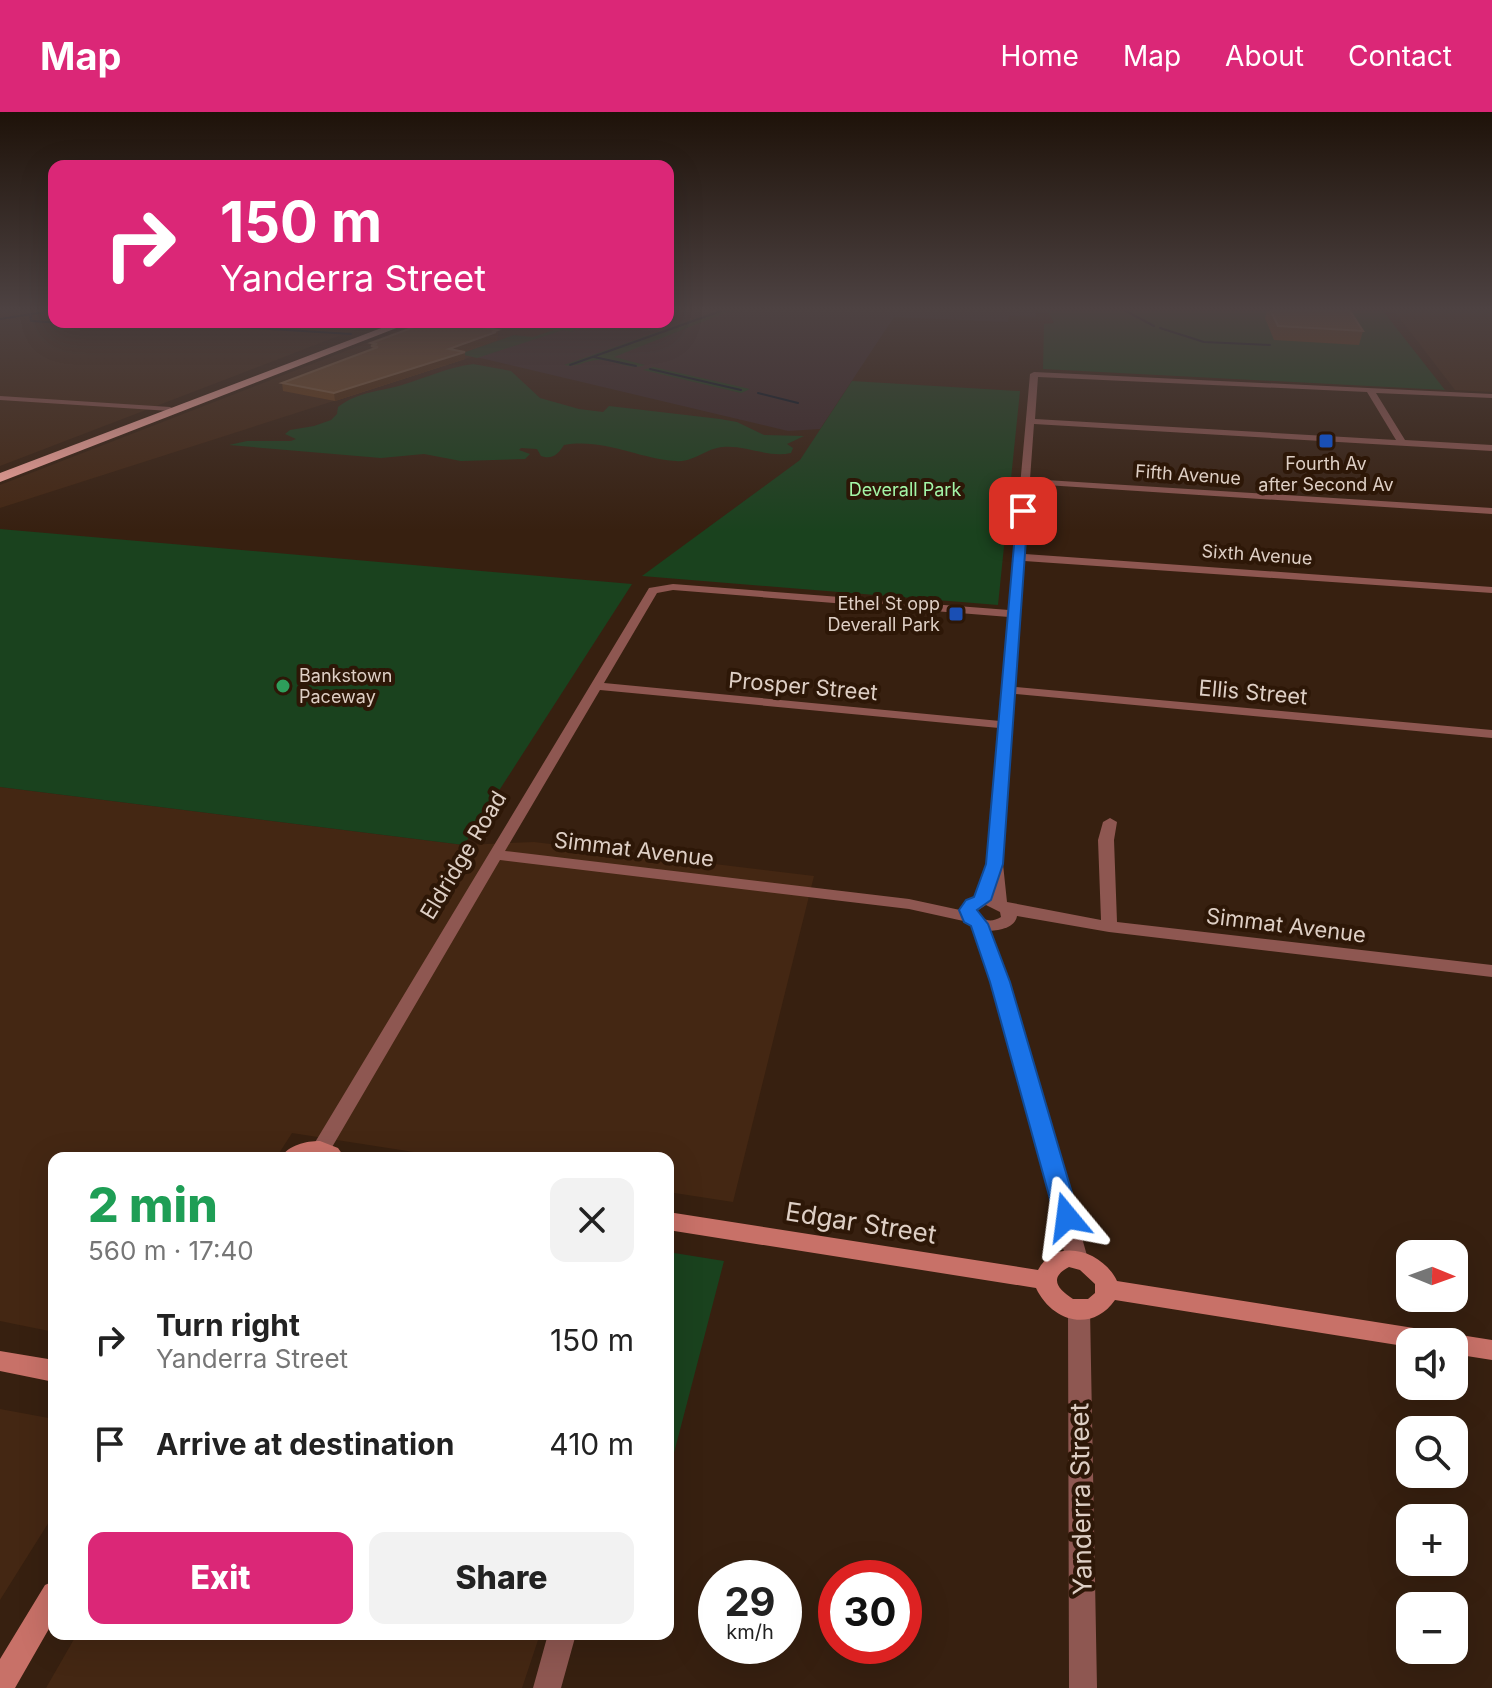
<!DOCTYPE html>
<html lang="en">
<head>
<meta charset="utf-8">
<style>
  body { margin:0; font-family:Inter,sans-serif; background:#f2f2f2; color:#222; height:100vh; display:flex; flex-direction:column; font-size:30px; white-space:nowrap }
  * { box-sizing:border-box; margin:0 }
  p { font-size:26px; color:#767676 }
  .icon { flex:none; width:44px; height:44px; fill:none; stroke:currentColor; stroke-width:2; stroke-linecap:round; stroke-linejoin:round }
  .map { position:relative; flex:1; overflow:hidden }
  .details { position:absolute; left:48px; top:1040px; width:626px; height:488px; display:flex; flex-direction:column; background:#fff; border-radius:16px; box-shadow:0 8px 32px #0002 }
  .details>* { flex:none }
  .top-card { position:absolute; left:48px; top:48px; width:626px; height:168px; border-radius:16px; box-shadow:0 8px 32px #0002; background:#db2777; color:#fff; overflow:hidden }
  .needle { width:52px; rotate:91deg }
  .controls { position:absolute; left:1396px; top:1128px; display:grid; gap:16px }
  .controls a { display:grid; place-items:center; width:72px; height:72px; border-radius:16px; background:#fff; box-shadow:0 8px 32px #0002; font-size:40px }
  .speed { position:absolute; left:698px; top:1448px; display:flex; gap:16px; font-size:40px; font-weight:700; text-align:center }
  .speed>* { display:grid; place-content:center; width:104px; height:104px; border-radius:50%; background:#fff; box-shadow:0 8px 32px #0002; line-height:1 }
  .speed small { font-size:20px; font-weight:400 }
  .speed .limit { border:12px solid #d22; background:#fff; color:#111 }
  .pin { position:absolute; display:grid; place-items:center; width:68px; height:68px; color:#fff; margin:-34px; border-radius:16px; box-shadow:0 4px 12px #0006 }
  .me { position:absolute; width:88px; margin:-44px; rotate:344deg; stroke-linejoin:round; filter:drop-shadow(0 0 6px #0008) }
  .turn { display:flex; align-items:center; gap:28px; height:168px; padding:0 40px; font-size:36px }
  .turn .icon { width:104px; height:104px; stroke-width:2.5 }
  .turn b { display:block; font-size:56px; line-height:68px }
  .round { display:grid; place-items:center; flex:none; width:84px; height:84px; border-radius:16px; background:#f2f2f2 }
  .overview { display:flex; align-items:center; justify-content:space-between; height:136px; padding:0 40px }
  h1 { font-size:48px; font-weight:800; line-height:60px; color:#1e9e55 }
  .primary-button { display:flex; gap:16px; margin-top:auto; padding:16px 40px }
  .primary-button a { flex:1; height:92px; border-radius:16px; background:#db2777; color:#fff; font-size:32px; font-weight:800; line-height:92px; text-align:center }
  .primary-button a+a { background:#f2f2f2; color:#222 }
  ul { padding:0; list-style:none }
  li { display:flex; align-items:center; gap:24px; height:104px; padding:0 40px }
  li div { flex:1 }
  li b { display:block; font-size:30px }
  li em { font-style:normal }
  header { display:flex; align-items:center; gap:48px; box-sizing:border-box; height:112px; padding:0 40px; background:#db2777; color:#fff }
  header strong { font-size:38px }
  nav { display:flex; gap:44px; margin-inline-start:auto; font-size:28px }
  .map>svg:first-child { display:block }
  .commercial { fill:#3b282a }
  .built { fill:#442713 }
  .green { fill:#1a421e }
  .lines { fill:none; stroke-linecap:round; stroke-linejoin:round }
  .stream { stroke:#041526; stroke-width:2 }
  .street { fill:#8e5751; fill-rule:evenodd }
  .secondary { fill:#c87168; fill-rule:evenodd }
  .highway { fill:#feaba2; fill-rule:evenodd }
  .wall { fill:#683b15 }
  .shaded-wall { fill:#4f2a0b }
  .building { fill:#754b28; stroke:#856041; stroke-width:2 }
  .route { fill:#1a73e8; stroke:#114b97; stroke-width:2 }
  .transit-dot { fill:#1a4fb4; stroke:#2d1707; stroke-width:3 }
  .leisure-dot { fill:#2e9e5b; stroke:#2d1707; stroke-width:3 }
  .labels { text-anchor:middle; stroke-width:8; stroke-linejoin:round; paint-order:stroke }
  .far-poi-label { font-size:18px; fill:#decfc5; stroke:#2d1707 }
  .far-street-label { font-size:18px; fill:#decfc5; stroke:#2d1707 }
  .far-park-label { font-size:18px; fill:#a3f6a7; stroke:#2d1707 }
  .street-label { font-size:22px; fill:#decfc5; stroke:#2d1707 }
  .near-street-label { font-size:26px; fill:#decfc5; stroke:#2d1707 }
</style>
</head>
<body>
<header>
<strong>Map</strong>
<nav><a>Home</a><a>Map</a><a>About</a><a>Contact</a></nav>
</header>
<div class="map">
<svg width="1492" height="1576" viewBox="0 0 1492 1576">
  <rect width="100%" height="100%" fill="#372010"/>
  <path class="commercial" d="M 668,199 L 1035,199 L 1036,205 L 1009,204 L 1008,210 L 894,205 L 820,317 L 788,319 L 472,244 L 580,210 L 668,210 Z"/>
  <path class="built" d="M 0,199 L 54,199 L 54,210 L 375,210 L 0,354 Z
    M 1394,199 L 1492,199 L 1492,280 L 1455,278 Z
    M 420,210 L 580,210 L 0,396 L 0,373 Z
    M 0,675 L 464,733 L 534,730 L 814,764 L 733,1090 L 668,1080 L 668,1046 L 452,1046 L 292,1021 L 276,1046 L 54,1046 L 54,1220 L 0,1209 Z
    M 0,1297 L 54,1307 L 54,1402 L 0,1488 Z
    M 77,1522 L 540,1522 L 522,1576 L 46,1576 Z"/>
  <path class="green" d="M 717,199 L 744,199 L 727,200 L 614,245 L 645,253 C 628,259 615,247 598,248 C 585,248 578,256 564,253 Z
    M 1048,199 L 1383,199 L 1445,278 L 1043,257 L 1044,212 L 1054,211 Z
    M 580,210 L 600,210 L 572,218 L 574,220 L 563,218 L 477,246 L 460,242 L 514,223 L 533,225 L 557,217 L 418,211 L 561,216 Z
    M 473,252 L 511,259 L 540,286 L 579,297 L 603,300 L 609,294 L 720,307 L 737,310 L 764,323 L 804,324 L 787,332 L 793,336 L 791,341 C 768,346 746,333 723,335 C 706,336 693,351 676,349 C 638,347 605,326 564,333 C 558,342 553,348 541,344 L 537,337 L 521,336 L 519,338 L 530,342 L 525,347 L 461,349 L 424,342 L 381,346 L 229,333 L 247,329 L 291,329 L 296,327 L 285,322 L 290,318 L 314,314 L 331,308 L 337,302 L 338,295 C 359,279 380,280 405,272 C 428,265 449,255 473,252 Z
    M 653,255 L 750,277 L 741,281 L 643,258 Z
    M 852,269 L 1020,279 L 998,493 L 642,464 L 800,348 Z
    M 0,417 L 632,472 L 464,733 L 0,675 Z
    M 668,1140 L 724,1149 L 668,1364 Z"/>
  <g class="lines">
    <path class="stream" d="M 1126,199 L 1154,214
      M 30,202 L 31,209 L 129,215 L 171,211 L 351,222
      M 0,207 L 51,199
      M 1160,216 L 1204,230 L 1270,233
      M 594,245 L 636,254
      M 570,253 L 721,199
      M 650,257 L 741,278
      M 758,281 L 798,291"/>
    <path class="street" d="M 1034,260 L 1492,282 L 1492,286 L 1376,281 L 1405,328 L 1492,333 L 1492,339 L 1034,312 L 1030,367 L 1492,396 L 1492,402 L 1030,372 L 1025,442 L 1492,475 L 1492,481 L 1024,449 L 1015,575 L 1492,618 L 1492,626 L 1015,582 L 1003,752 L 1007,790 L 1101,808 L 1098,728 L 1103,710 L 1110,706 L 1117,710 L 1114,728 L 1117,810 L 1492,853 L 1492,865 L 1109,820 L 1017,804 C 1015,816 1000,818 990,819 L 1009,870 L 1088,1147 L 1085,1153 L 1077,1156 L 1069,1153 L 1066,1147 L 991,870 L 971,813 L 968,810 L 909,797 L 500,748 L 328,1042 L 321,1045 L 314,1042 L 311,1037 L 314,1032 L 649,476 L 673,472 L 1009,498 L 1030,262 ZM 1038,265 L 1367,280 L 1396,328 L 1035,307 ZM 673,478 L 1009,505 L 1000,609 L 604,571 L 657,481 ZM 600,578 L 999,616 L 987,752 L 990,784 L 971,787 L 960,798 L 909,787 L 505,739 ZM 986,793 L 1000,800 L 1001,805 C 991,811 982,809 977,799 Z
      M 0,284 L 170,295 L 174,297 L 170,299 L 0,288 Z
      M 1079,1188 L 1087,1191 L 1090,1198 L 1097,1576 L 1069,1576 L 1068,1198 L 1071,1191 Z
      M 548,1522 L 576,1522 L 561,1576 L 533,1576 Z"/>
    <path class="secondary" d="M 320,1029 L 338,1036 L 345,1046 L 281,1046 C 288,1033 306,1029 320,1029 Z
      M 668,1100 L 1038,1158 C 1056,1124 1103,1139 1117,1169 L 1439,1220 L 1448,1224 L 1454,1222 L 1492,1228 L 1492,1248 L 1454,1242 L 1454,1230 L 1410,1230 L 1410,1235 L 1115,1188 C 1092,1221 1052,1210 1036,1176 L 668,1118 ZM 1069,1155 L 1080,1158 L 1095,1172 L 1095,1181 L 1088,1187 L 1073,1187 C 1058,1177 1048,1166 1069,1155 Z
      M 0,1239 L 54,1248 L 54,1270 L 0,1259 Z
      M 54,1469 L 54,1508 L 15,1576 L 0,1576 L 0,1547 L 45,1473 Z"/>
    <path class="highway" d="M 397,210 L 412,210 L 0,370 L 0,361 Z"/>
  </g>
  <path class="wall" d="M 1267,199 L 1350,199 L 1363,219 L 1359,233 L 1274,228 L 1265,206 Z
    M 438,210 L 498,210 L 488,216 L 498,225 L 496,225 L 497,228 L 464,240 L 465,247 L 335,289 L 283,279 L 282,271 L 372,238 L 371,231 Z"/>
  <path class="shaded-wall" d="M 484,210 L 498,210 L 478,221 L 477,214 Z
    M 498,218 L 498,225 L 496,225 L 497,228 L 461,241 L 465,240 L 465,247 L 335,289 L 334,281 L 449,237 Z"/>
  <path class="building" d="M 1271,199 L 1350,199 L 1363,219 L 1278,214 Z
    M 438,210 L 484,210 L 477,214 L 498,218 L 492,220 L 496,220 L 449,237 L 465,240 L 334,281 L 282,271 L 378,235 L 371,234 L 377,232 L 371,231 L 425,211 L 433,212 Z"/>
  <linearGradient id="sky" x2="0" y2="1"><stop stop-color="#1e1209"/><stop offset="0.47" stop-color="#4d4242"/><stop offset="1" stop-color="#4d4242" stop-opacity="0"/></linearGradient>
  <rect width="1492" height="419" fill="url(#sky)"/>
  <path class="route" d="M 1023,396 L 1028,399 L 1003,752 L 991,788 L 977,798 L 988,812 L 1010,870 L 1079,1105 L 1076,1112 L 1067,1115 L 1059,1112 L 1055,1105 L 990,870 L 971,814 L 964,810 L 959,798 L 966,788 L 974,785 L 986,752 L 1017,399 Z"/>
  <g class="transit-dot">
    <rect x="1318" y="321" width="16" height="16" rx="4"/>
    <rect x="948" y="494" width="16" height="16" rx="4"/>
  </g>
  <circle class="leisure-dot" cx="283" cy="574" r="8"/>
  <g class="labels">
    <g class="far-poi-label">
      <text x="1326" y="358">Fourth Av<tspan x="1326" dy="21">after Second Av</tspan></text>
      <text x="940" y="498" text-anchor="end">Ethel St opp<tspan x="940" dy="21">Deverall Park</tspan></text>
      <text x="299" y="570" text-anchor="start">Bankstown<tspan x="299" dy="21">Paceway</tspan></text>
    </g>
    <g class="far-street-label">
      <text transform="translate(1188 363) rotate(4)" y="6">Fifth Avenue</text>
      <text transform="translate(1257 443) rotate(4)" y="6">Sixth Avenue</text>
    </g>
    <g class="far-park-label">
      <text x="905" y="384">Deverall Park</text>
    </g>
    <g class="street-label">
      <text transform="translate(803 574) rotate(5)" y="8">Prosper Street</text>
      <text transform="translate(1253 580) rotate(5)" y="8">Ellis Street</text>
      <text transform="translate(634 737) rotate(7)" y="8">Simmat Avenue</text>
      <text transform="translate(463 743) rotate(-59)" y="8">Eldridge Road</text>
      <text transform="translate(1286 813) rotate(7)" y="8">Simmat Avenue</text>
    </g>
    <g class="near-street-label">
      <text transform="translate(861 1111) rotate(9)" y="9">Edgar Street</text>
      <text transform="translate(1081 1387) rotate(-91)" y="9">Yanderra Street</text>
    </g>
  </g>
</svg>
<div class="controls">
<a><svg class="needle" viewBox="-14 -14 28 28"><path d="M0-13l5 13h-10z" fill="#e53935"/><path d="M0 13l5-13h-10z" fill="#767676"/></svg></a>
<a><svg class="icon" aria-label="sound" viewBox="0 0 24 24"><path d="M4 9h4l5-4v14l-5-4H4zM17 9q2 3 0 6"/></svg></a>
<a><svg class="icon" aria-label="search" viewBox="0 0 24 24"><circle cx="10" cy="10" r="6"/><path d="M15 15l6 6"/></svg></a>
<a>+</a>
<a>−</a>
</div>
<div class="speed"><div>29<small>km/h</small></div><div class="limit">30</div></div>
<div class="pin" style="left:1023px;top:399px;background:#d93025"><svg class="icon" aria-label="arrive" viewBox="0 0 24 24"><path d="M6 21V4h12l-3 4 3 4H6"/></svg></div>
<svg class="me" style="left:1067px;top:1105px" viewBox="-20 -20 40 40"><path d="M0-17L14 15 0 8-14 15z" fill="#1a73e8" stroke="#fff" stroke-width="4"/></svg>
<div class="top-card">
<div class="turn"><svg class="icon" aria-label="right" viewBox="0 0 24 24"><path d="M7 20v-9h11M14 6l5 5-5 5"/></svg><div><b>150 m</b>Yanderra Street</div></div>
</div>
<section class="details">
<div class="overview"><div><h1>2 min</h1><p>560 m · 17:40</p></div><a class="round"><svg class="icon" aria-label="close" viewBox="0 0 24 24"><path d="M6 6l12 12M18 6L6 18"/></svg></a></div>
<ul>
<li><svg class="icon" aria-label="right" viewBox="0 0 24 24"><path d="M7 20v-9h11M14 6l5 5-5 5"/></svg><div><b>Turn right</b><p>Yanderra Street</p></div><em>150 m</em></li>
<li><svg class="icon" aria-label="arrive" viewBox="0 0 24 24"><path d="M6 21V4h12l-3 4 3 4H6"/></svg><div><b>Arrive at destination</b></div><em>410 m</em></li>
</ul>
<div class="primary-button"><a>Exit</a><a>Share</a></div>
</section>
</div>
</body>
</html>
